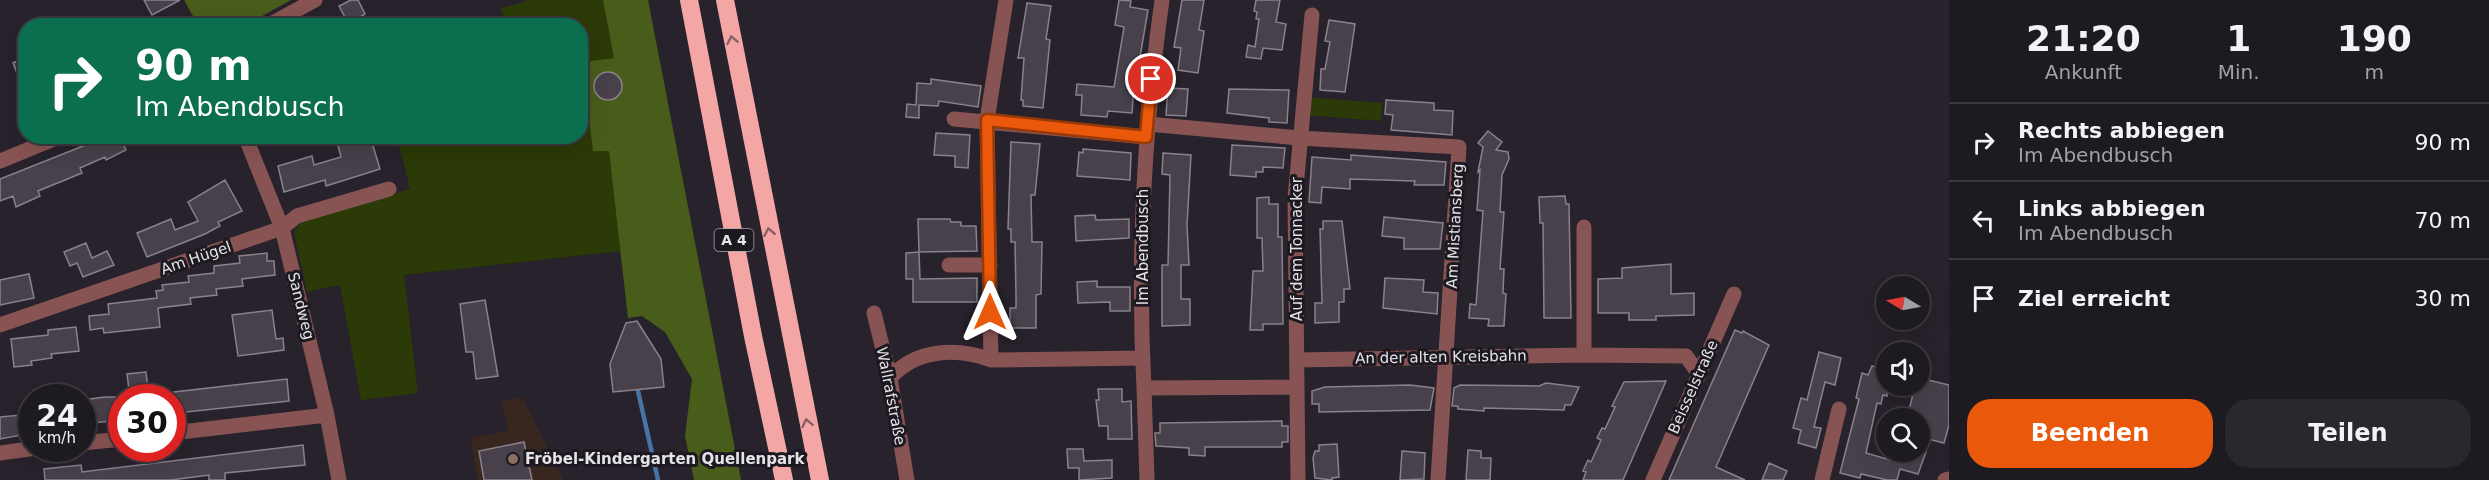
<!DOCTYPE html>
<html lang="de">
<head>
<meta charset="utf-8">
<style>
  body { margin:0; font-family:"DejaVu Sans",sans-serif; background:#2a272d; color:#f1f3f6; height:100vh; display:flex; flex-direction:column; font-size:22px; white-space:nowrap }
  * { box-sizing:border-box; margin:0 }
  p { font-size:20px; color:#a0a1a5 }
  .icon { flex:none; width:33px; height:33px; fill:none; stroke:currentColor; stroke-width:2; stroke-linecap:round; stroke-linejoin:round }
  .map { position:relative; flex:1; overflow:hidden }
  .drawer { display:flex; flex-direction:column; background:#1d1a20; width:540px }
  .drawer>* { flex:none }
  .top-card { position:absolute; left:18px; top:18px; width:570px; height:126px; border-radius:24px; box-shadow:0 6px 24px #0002,0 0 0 2px #3b383e; background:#0b6e4f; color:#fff; overflow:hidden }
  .needle { width:39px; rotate:280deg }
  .buttons { position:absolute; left:1876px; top:276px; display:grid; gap:12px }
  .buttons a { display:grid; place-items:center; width:54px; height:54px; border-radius:50%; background:#1d1a20; box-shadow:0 6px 24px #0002,0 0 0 2px #3b383e; font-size:30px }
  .speed { position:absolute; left:18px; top:384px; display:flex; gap:12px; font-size:30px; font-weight:700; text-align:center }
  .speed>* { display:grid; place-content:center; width:78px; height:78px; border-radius:50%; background:#1d1a20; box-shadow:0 6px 24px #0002,0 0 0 2px #3b383e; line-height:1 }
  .speed small { font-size:15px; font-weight:400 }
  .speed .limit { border:9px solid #d22; background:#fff; color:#111 }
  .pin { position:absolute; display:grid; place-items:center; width:51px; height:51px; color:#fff; margin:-26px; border:3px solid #fff; border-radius:50%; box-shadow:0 2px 6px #0007 }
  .me { position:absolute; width:66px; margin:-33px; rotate:0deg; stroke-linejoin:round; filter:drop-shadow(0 0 4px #0008) }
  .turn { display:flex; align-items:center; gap:21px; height:126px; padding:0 18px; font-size:27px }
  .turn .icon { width:78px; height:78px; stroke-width:2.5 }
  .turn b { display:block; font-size:42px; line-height:51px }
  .eta { display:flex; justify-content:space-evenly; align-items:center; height:102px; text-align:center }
  .eta b { font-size:36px; font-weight:700; line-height:42px }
  .button { display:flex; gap:12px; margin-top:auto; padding:12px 18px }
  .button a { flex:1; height:69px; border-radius:24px; background:#ea580c; color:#fff; font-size:24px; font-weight:700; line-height:69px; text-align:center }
  .button a+a { background:#2a272d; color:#f1f3f6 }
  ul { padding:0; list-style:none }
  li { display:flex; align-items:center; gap:18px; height:78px; padding:0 18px; border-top:2px solid #3b383e }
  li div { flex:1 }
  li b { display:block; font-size:22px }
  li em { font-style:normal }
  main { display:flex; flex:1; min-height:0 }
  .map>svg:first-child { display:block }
  .education { fill:#39271f }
  .green { fill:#2b3a06 }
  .forest { fill:#495d1a }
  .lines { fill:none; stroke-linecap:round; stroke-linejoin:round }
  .stream { stroke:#4873a7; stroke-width:4.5 }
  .building { fill:#48414b; stroke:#89818c; stroke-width:1.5 }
  .minor { stroke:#885453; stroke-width:15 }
  .highway { stroke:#f4a6a5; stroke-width:18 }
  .oneway { stroke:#886063 }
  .route-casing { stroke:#983908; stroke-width:15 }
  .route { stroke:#ea580c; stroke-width:10 }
  .education-dot { fill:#8d6e63; stroke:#1d1921; stroke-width:2 }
  .labels { text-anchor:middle; stroke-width:6; stroke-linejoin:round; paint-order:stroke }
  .shield { fill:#1d1921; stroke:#a9a6ac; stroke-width:1.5 }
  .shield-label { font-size:14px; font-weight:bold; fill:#e5e2e8 }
  .street-label { font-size:15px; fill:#e5e2e8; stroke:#1d1921 }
  .poi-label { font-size:15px; font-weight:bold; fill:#e5e2e8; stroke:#1d1921; text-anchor:start }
</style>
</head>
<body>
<main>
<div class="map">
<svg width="1949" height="480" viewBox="0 0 1949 480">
  <rect width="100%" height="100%" fill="#27222b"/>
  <path class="education" d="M 523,398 L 563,480 L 478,480 L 470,438 L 508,431 L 502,400 Z"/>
  <path class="green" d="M 525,0 L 603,0 L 614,58 L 583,62 L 593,151 L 609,150 L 621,251 L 404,275 L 418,393 L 361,400 L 340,285 L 307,292 L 294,232 L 303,219 L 410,189 L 397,137 L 580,136 L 580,26 L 506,25 L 501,8 L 525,2 Z
    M 1306,97 L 1382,103 L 1381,121 L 1305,115 Z"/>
  <path class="forest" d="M 184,0 L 291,0 L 246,25 L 198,25 Z
    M 603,0 L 648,0 L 741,480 L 694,480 L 685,436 L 692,379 L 665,332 L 642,316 L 628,318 L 609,151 L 593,151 L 582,62 L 614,58 Z"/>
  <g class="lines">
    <path class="stream" d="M 638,391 L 658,480"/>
  </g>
  <path class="building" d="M 144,0 L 180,0 L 152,15 Z
    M 351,0 L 358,0 L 365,14 L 352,22 L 349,17 L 346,19 L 339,6 Z
    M 1119,0 L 1131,1 L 1130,7 L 1148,10 L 1139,63 L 1133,62 L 1130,85 L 1134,85 L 1132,113 L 1108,111 L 1107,117 L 1081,115 L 1082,95 L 1076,95 L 1077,84 L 1114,87 L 1124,27 L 1115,25 Z
    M 1182,0 L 1204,0 L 1199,30 L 1204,31 L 1198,73 L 1178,70 L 1181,48 L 1174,47 Z
    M 1256,0 L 1280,0 L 1276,22 L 1286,24 L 1282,50 L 1263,48 L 1261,59 L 1246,57 L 1248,45 L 1255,47 L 1259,19 L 1256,19 L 1257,12 L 1254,11 Z
    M 1027,3 L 1051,6 L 1046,39 L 1050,40 L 1043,108 L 1023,106 L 1023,100 L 1021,100 L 1024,58 L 1018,58 Z
    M 1329,20 L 1355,24 L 1345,92 L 1320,90 L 1321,69 L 1325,69 L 1330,42 L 1325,41 Z
    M 26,57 L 26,69 L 17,73 L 13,63 Z
    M594 86a14 14 0 1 1 28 0a14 14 0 1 1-28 0Z
    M 931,79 L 981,86 L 978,107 L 939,101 L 938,106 L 919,105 L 919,118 L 906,117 L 907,104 L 916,105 L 917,83 L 931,84 Z
    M 1168,88 L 1188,89 L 1186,116 L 1166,115 Z
    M 1229,89 L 1289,90 L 1287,123 L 1269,122 L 1269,118 L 1227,113 Z
    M 1386,100 L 1434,103 L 1434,110 L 1453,111 L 1452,135 L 1391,130 L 1393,115 L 1385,114 Z
    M 1488,131 L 1502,142 L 1496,150 L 1508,152 L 1509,159 L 1502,175 L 1500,212 L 1504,212 L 1500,269 L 1504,269 L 1503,293 L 1506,294 L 1504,326 L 1488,326 L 1489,319 L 1469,318 L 1470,304 L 1476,305 L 1483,211 L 1477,210 L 1480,170 L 1478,172 L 1483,147 L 1478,143 Z
    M 936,133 L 970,135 L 968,168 L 955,167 L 955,156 L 934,155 Z
    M 99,136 L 119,136 L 126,150 L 106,160 L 105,157 L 80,168 L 82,173 L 38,191 L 40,196 L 16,207 L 13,196 L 0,201 L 0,179 L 83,146 Z
    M 351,139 L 352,144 L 371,139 L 380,169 L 326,186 L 325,180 L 284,192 L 278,166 L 312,156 L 314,165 L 341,157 L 337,142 Z
    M 1011,142 L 1040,144 L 1035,195 L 1031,195 L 1032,242 L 1042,242 L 1041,294 L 1036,295 L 1036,328 L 1010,328 L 1010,308 L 1016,308 L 1016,295 L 1015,242 L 1011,242 L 1011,229 L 1008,229 Z
    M 1232,145 L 1285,148 L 1283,168 L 1263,167 L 1263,172 L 1256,172 L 1256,177 L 1230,175 Z
    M 1083,149 L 1131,153 L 1130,180 L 1077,176 L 1079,152 L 1083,153 Z
    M 1163,153 L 1191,155 L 1187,225 L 1189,265 L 1181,265 L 1181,299 L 1190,299 L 1190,325 L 1162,326 L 1162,265 L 1168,265 L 1170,175 L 1162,174 Z
    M 1351,155 L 1446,162 L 1444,185 L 1414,185 L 1415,181 L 1350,179 L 1350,189 L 1322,187 L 1321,203 L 1309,202 L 1312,157 L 1351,160 Z
    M 225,180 L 242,211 L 218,222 L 220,226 L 205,234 L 147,257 L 137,233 L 171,219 L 175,230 L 198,221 L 188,202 Z
    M 1565,196 L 1566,204 L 1569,204 L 1571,318 L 1544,318 L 1543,223 L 1540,223 L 1539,197 Z
    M 1269,197 L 1269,204 L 1278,204 L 1278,237 L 1282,237 L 1283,324 L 1263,324 L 1263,330 L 1250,330 L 1253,271 L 1263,271 L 1262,238 L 1257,238 L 1257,198 Z
    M 1095,215 L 1096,220 L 1129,219 L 1129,238 L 1076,241 L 1075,216 Z
    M 1384,217 L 1443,223 L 1440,249 L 1404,249 L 1404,238 L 1382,236 Z
    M 918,219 L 950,219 L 951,222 L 961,222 L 961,226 L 976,226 L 977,251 L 919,252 Z
    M 1323,221 L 1342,221 L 1350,289 L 1344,289 L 1344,302 L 1339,302 L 1339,322 L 1315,323 L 1315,303 L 1322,303 L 1320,229 L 1323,229 Z
    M 86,243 L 92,258 L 107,251 L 114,265 L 83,277 L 77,263 L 70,266 L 64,252 Z
    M 919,252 L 920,279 L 977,278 L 977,302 L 913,302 L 913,279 L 906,279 L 906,253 Z
    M 267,253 L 267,261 L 274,261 L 275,275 L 242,279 L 243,286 L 216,289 L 217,295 L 190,298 L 191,304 L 158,308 L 160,327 L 104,333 L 103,328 L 90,330 L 89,316 L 109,314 L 108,304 L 157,298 L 156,291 L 163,290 L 162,285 L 189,282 L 188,276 L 214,273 L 214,266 L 240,263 L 239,256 Z
    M 1671,264 L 1671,294 L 1694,293 L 1694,315 L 1656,316 L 1656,320 L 1629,320 L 1629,313 L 1598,313 L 1598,279 L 1622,278 L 1622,268 Z
    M 29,274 L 34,298 L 0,305 L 0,280 Z
    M 1385,278 L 1424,280 L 1423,292 L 1438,293 L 1437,314 L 1383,308 Z
    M 1097,281 L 1097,287 L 1130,287 L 1130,311 L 1110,311 L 1110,302 L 1078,303 L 1077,282 Z
    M 485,300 L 498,376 L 476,379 L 473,352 L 466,352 L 460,304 Z
    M 272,310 L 276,339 L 283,338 L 284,350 L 238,356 L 232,315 Z
    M 637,321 L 661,359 L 664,387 L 613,392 L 610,364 L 626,323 Z
    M 76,327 L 79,351 L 51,354 L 52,358 L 31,361 L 32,365 L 14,367 L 11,339 L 48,335 L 48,330 Z
    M 1735,330 L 1742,333 L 1743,331 L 1769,345 L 1716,467 L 1745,480 L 1669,480 Z
    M 1819,352 L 1841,358 L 1835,385 L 1825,382 L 1814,427 L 1821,428 L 1816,448 L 1798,443 L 1801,430 L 1793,428 L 1801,398 L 1807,400 Z
    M 1872,366 L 1883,369 L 1882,374 L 1887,375 L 1887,396 L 1883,395 L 1881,404 L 1877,403 L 1866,453 L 1897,462 L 1899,452 L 1926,452 L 1918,474 L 1900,469 L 1897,480 L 1887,480 L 1861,474 L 1860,478 L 1840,473 L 1859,399 L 1856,398 L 1862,373 L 1868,375 Z
    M 146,372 L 149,398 L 130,398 L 127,374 Z
    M 1920,378 L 1949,385 L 1949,425 L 1944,443 L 1920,437 L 1920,418 L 1915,418 L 1917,411 L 1909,410 L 1915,386 L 1920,386 Z
    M 287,379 L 289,401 L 177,413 L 176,408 L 172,409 L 174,392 Z
    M 1666,381 L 1623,480 L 1583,480 L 1586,472 L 1583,471 L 1588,460 L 1591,462 L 1601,440 L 1597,438 L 1602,428 L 1605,429 L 1615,407 L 1612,406 L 1624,382 Z
    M 1546,383 L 1579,387 L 1571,405 L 1565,405 L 1564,410 L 1484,408 L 1484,411 L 1458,409 L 1458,406 L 1452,406 L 1454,388 L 1460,385 L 1539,386 Z
    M 1410,385 L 1434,388 L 1430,410 L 1319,412 L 1319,404 L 1312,404 L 1312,391 L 1325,387 Z
    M 1098,389 L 1122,389 L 1122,402 L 1131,401 L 1132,439 L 1108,439 L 1108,426 L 1099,426 L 1096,400 L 1099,400 Z
    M 105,397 L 122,397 L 122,420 L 82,424 L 82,400 Z
    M 32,414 L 32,433 L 0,439 L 0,417 Z
    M 1282,421 L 1282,426 L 1288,426 L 1288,442 L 1282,442 L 1282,447 L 1205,447 L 1205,456 L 1189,455 L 1189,448 L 1156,446 L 1155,433 L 1160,433 L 1160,423 Z
    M 524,442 L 532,480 L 484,480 L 479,451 Z
    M 1337,444 L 1339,477 L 1332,478 L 1332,480 L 1315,478 L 1313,458 L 1315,451 L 1319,451 L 1319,445 Z
    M 303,445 L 305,465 L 225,473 L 225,480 L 209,480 L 209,475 L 171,480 L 45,480 L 44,469 L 81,465 L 82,472 Z
    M 1067,449 L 1083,449 L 1084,461 L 1112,460 L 1112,478 L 1079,480 L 1079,468 L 1068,468 Z
    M 1468,450 L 1481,451 L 1481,458 L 1491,458 L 1490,480 L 1466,480 Z
    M 1402,451 L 1425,453 L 1424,479 L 1400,480 Z
    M 1769,463 L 1787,471 L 1783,480 L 1762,480 Z"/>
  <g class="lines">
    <path class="minor" d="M 1162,0 C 1144,129 1137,258 1144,388 L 1295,387
      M 267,26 L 315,0
      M 954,119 L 1146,137
      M 1148,124 L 1299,138 L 1459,147 L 1438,480
      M 245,136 L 282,228 L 327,415 L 339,480
      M 0,161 L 61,136
      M 1584,227 L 1584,355
      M 949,265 L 990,265
      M 874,313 L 890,378 L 907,480
      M 0,325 L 282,228 L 297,216 L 389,189
      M 991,360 L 987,120 L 1006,0
      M 1297,360 L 1584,355 L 1686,356 L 1698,373
      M 890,378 C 916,349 956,347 991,360 L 1143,358
      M 1144,388 L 1147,480
      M 172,433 L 327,415
      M 82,443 L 122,439
      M 0,453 L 36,448
      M 1298,480 L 1295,198 L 1312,15
      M 1653,480 L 1734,294
      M 1822,480 L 1839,409
      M 1945,480 L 1949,479"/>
    <path class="highway" d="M 689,0 L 753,336 L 784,480
      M 725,0 L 820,480"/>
  </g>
  <defs><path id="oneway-chevron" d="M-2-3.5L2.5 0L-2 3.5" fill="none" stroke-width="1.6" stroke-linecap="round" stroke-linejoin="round" transform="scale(1.5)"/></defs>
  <g class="oneway">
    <use href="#oneway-chevron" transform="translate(732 40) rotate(-101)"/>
    <use href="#oneway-chevron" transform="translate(769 232) rotate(-101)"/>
    <use href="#oneway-chevron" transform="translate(807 423) rotate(-102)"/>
  </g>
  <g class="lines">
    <g class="route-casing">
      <path id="route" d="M 990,312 L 987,120 L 1146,137 L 1151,79"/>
    </g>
    <use href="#route" class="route"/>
  </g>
  <circle class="education-dot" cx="513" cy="459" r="6"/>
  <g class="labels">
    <rect class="shield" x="714.5" y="229" width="39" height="22" rx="4.5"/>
    <g class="shield-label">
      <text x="734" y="245">A 4</text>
    </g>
    <g class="street-label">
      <text transform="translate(1455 226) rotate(-87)" y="5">Am Mistiansberg</text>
      <text transform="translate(1143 247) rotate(-90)" y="5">Im Abendbusch</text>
      <text transform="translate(1297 249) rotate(-90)" y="5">Auf dem Tonnacker</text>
      <text transform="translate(196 258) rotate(-19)" y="5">Am Hügel</text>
      <text transform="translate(301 306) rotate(76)" y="5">Sandweg</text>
      <text transform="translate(1441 357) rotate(-1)" y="5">An der alten Kreisbahn</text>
      <text transform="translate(1693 387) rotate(-66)" y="5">Beisselstraße</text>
      <text transform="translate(891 396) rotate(79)" y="5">Wallrafstraße</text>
    </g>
    <g class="poi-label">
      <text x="525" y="464">Fröbel-Kindergarten Quellenpark</text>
    </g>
  </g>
</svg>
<div class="buttons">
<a><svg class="needle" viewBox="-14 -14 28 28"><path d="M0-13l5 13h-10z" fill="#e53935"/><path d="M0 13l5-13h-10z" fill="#a0a1a5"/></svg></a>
<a><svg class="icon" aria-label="sound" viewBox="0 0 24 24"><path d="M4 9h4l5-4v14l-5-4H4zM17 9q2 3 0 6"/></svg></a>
<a><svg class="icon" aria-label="search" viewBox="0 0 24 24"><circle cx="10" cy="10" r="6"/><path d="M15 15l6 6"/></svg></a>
</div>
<div class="speed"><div>24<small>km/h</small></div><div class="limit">30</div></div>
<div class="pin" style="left:1151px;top:79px;background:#d93025"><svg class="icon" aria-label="arrive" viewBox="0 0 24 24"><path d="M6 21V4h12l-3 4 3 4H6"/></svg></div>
<svg class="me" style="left:990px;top:312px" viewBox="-20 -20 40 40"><path d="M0-17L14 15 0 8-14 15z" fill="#ea580c" stroke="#fff" stroke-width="4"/></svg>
<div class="top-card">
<div class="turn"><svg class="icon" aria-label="right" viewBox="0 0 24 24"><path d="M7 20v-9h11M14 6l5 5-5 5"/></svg><div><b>90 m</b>Im Abendbusch</div></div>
</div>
</div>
<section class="drawer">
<div class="eta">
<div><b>21:20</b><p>Ankunft</p></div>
<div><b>1</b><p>Min.</p></div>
<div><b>190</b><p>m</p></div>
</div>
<ul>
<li><svg class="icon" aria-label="right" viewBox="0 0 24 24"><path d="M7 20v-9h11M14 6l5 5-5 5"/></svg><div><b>Rechts abbiegen</b><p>Im Abendbusch</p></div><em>90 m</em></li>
<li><svg class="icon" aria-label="left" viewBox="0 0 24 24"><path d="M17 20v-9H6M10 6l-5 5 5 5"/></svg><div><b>Links abbiegen</b><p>Im Abendbusch</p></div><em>70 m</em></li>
<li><svg class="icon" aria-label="arrive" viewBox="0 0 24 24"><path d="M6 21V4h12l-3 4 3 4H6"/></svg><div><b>Ziel erreicht</b></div><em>30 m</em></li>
</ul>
<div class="button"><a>Beenden</a><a>Teilen</a></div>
</section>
</main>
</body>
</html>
